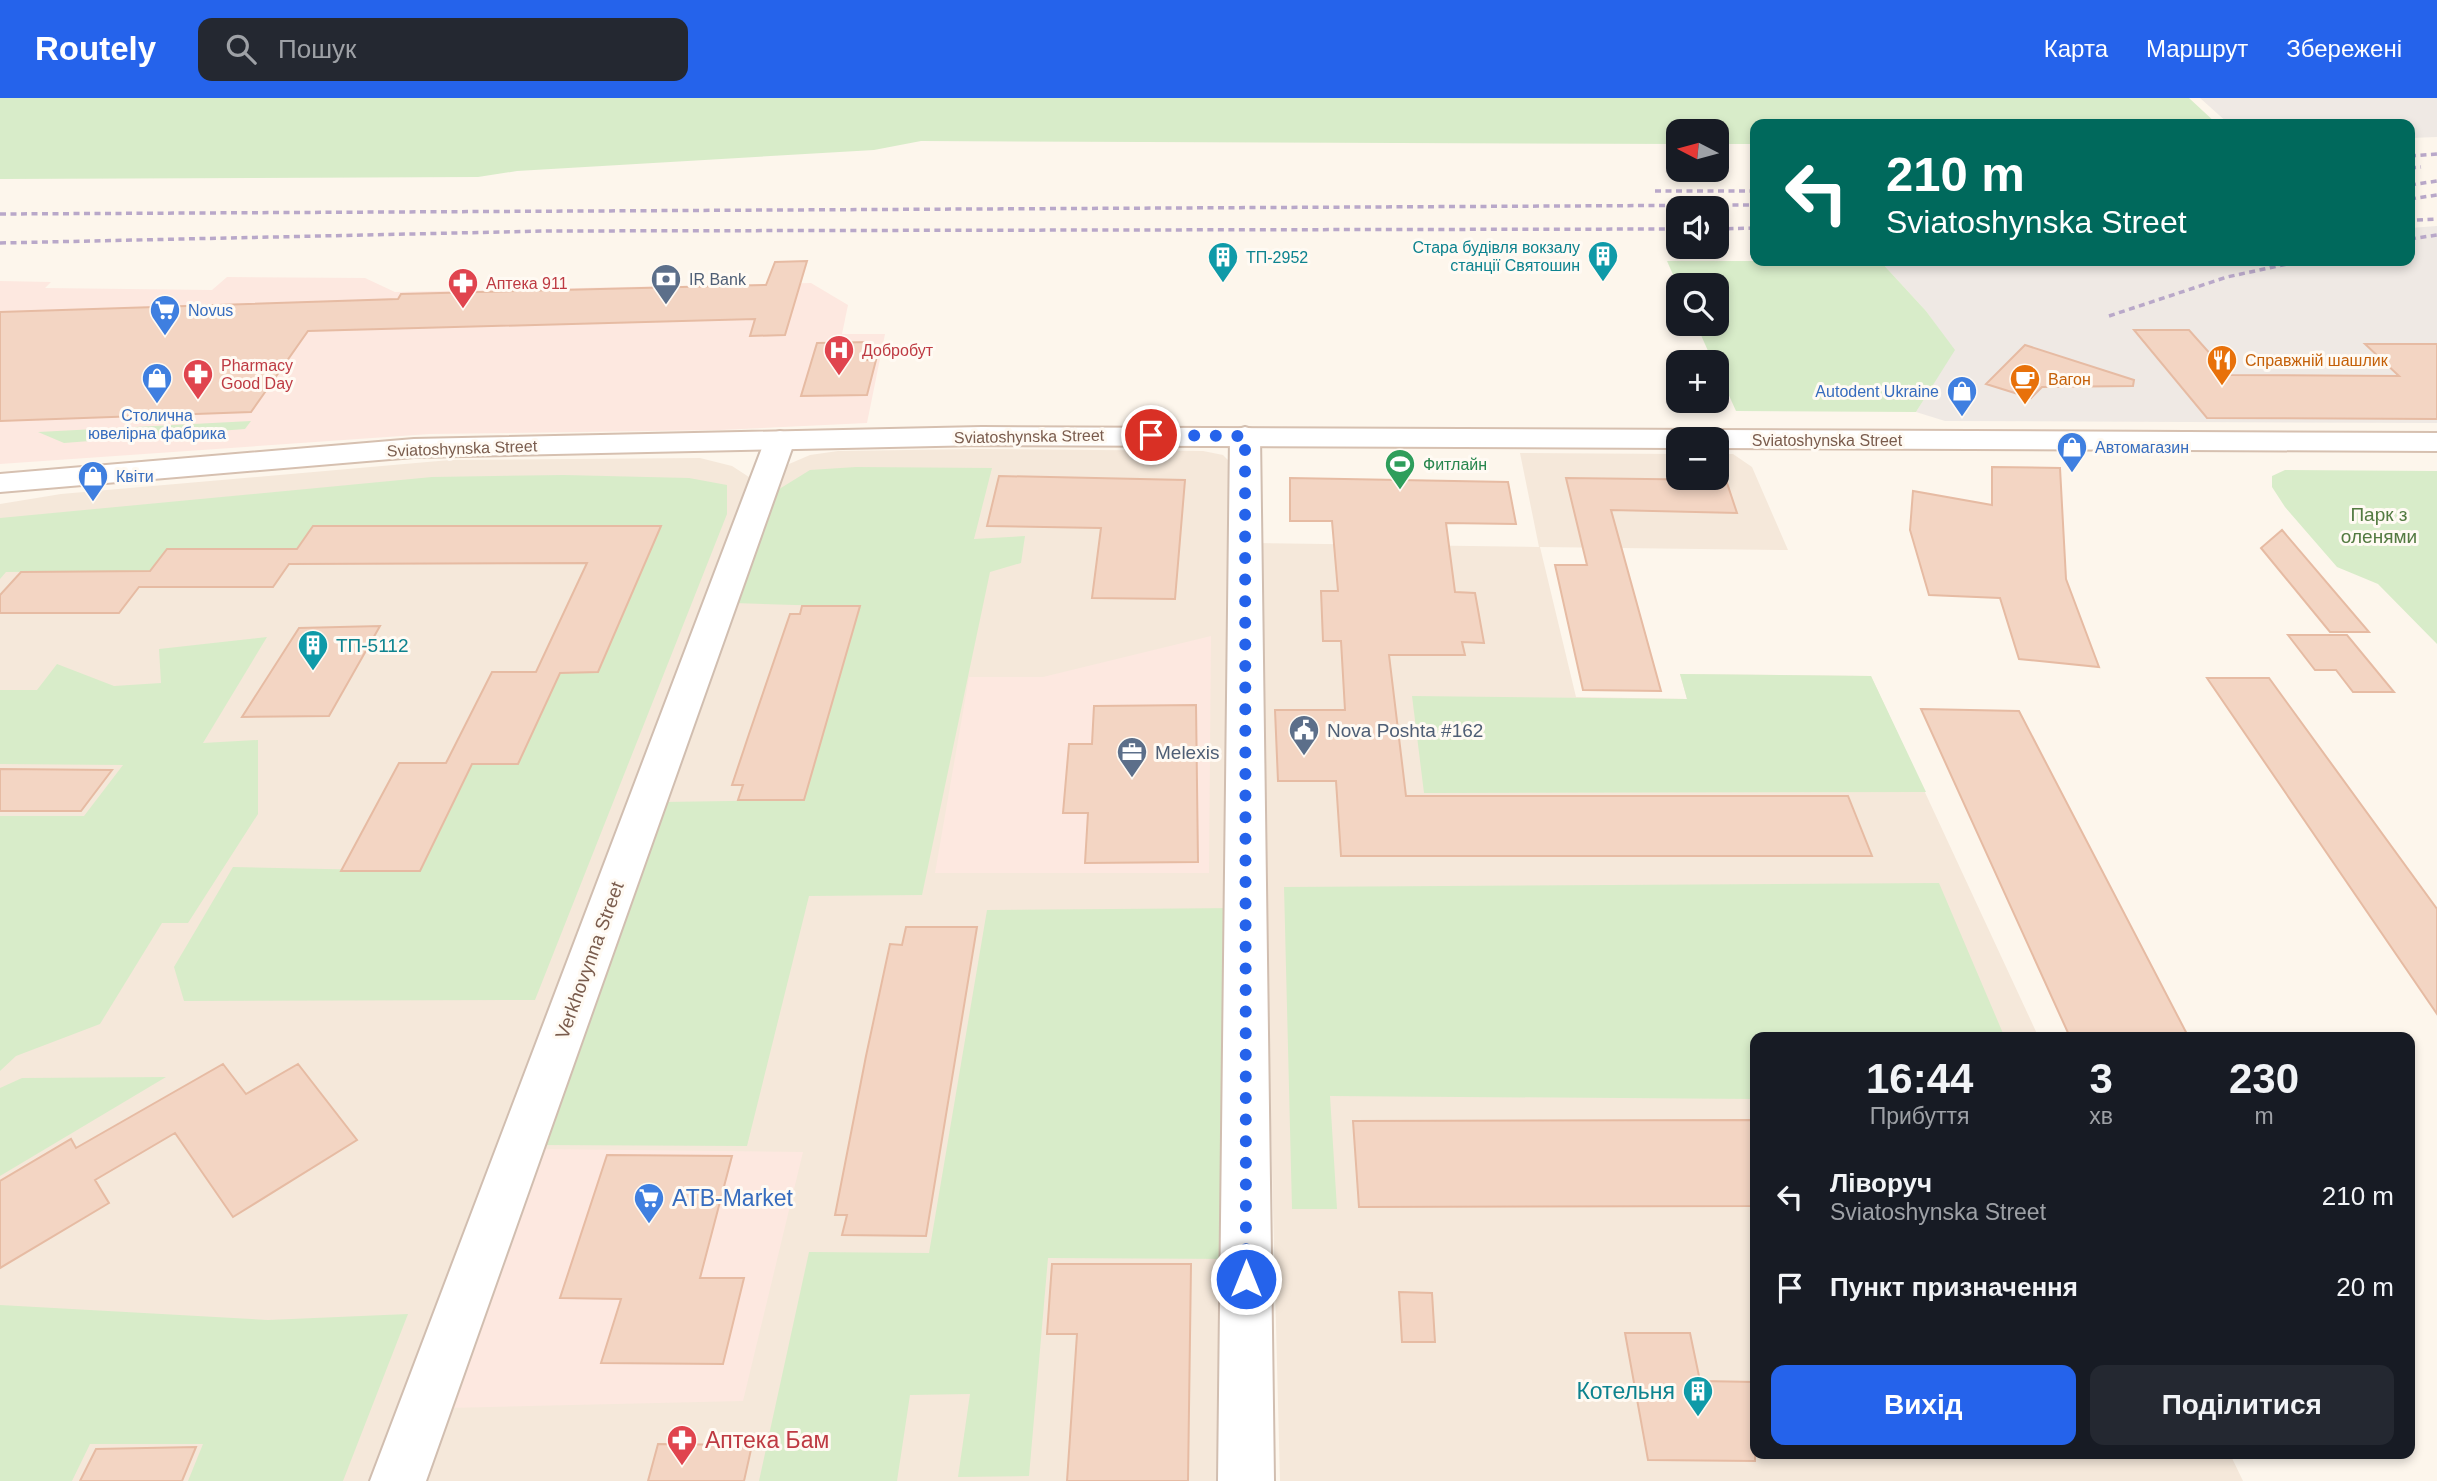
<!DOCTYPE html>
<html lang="uk">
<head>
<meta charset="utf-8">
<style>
  body { margin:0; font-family:Arial,sans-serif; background:#242831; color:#f1f3f6; height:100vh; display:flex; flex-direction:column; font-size:26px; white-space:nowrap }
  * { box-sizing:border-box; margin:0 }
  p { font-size:23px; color:#9ea1a6 }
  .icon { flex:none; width:38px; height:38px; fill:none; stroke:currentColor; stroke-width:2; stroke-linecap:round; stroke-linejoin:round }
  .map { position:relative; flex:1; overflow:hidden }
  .details { position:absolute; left:1750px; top:934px; width:665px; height:427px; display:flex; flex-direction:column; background:#171b24; border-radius:14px; box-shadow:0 4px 10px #0003 }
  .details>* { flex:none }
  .guide { position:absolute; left:1750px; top:21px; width:665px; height:147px; border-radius:14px; box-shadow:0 4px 10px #0003; background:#00695c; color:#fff; overflow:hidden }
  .needle { width:46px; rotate:276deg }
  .controls { position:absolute; left:1666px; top:21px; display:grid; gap:14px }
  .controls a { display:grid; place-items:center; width:63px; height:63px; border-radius:14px; background:#171b24; box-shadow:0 4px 10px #0003; font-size:35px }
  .pin { position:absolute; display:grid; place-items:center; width:60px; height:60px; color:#fff; margin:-30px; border:4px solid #fff; border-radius:50%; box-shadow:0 2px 7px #0007 }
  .me { position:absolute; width:77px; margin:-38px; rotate:0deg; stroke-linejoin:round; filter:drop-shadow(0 0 5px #0008) }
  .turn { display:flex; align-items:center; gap:24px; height:147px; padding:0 21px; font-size:32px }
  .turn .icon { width:91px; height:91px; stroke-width:2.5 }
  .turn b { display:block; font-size:49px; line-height:60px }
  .eta { display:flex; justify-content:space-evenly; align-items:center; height:119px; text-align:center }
  .eta b { font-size:42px; font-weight:700; line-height:49px }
  .cta { display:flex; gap:14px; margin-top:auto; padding:14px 21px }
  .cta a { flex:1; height:80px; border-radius:14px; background:#2563eb; color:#fff; font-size:28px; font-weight:700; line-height:80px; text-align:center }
  .cta a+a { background:#242831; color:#f1f3f6 }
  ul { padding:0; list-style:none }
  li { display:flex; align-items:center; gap:21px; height:91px; padding:0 21px }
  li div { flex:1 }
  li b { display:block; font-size:26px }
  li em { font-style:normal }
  header { display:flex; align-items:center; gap:42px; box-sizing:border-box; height:98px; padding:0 35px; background:#2563eb; color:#fff }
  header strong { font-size:33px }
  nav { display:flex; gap:38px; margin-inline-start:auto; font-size:24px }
  .search { width:490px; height:63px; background:#242831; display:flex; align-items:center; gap:18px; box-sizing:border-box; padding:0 24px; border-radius:14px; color:#9ea1a6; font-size:26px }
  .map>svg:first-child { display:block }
  .residential { fill:#f5e8da }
  .commercial { fill:#fde8e0 }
  .industrial { fill:#efe9e4 }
  .green { fill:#d8ecc9 }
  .building { fill:#f3d5c3; stroke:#e6bba3; stroke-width:2 }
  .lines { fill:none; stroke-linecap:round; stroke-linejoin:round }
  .minor-casing { stroke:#d1beb0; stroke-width:4 }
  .secondary-casing { stroke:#d6c0b0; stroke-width:4 }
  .minor { fill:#fff; fill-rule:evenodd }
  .secondary { fill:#fff; fill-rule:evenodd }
  .rail { stroke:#b9a8c9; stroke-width:3.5; stroke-dasharray:6 4.5; stroke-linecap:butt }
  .route { stroke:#2563eb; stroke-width:12; stroke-dasharray:0 21.6 }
  .labels { text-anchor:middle; stroke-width:6; stroke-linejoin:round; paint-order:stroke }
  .far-culture-label { font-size:16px; fill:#0d838f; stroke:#fffaf3; text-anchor:end }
  .far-service-label { font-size:16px; fill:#4e5e75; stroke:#fffaf3; text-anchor:start }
  .far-health-label { font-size:16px; fill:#be3a42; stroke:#fffaf3; text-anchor:start }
  .far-shop-label { font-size:16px; fill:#366cbe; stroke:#fffaf3; text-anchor:start }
  .far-food-label { font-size:16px; fill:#c56008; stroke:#fffaf3; text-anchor:start }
  .far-street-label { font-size:16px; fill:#7a5c4d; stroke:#fffaf3 }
  .far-leisure-label { font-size:16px; fill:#27864d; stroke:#fffaf3; text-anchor:start }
  .park-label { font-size:19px; fill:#537a41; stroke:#fffaf3 }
  .culture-label { font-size:19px; fill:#0d838f; stroke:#fffaf3; text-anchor:start }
  .service-label { font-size:19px; fill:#4e5e75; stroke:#fffaf3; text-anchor:start }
  .street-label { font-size:19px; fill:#7a5c4d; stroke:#fffaf3 }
  .near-shop-label { font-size:23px; fill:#366cbe; stroke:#fffaf3; text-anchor:start }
  .near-culture-label { font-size:23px; fill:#0d838f; stroke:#fffaf3; text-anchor:end }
  .near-health-label { font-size:23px; fill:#be3a42; stroke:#fffaf3; text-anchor:start }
</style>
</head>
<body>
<header>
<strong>Routely</strong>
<div class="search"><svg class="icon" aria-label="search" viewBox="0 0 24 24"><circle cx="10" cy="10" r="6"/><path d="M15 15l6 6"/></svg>Пошук</div>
<nav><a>Карта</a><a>Маршрут</a><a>Збережені</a></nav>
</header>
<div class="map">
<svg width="2437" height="1383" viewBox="0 0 2437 1383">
  <rect width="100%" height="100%" fill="#fdf6ec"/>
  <path class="residential" d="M 978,351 L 1203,353 L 1223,357 L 1233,367 L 1234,1383 L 424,1383 L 538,1051 L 779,384 L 789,366 L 810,357 L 838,353 Z
    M 1520,355 L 1678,356 L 1678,380 L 1717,380 L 1717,356 L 1733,356 L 1752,369 L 1788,452 L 1540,449 L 1576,599 L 1687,601 L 1680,576 L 1871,578 L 2039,940 L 1755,940 L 1755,1356 L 2230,1356 L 2243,1383 L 1280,1383 L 1256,445 L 1539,449 Z
    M 700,360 L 732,368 L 749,379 L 750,395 L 373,1383 L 0,1383 L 0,406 L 61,396 L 450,362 Z"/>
  <path class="commercial" d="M 227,179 L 365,180 L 395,194 L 811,185 L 848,207 L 842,236 L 885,236 L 867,325 L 720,332 L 430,336 L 0,366 L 0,183 L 51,184 L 45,190 L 212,192 Z
    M 1211,538 L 1209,775 L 935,775 L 969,579 L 1043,579 Z
    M 538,1051 L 803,1054 L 743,1303 L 449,1310 Z"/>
  <path class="industrial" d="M 2200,0 L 2437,0 L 2437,39 L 2410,40 L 2410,26 L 2229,26 Z
    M 2437,128 L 2437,325 L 1945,323 L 1916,314 L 1954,252 L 1926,213 L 1880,163 L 2410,163 L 2410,130 Z"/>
  <path class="green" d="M 0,0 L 2189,0 L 2217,26 L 1755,26 L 1755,46 L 1717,46 L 1717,33 L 1678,33 L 1678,46 L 921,43 L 874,52 L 517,73 L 478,79 L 0,81 Z
    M 1667,163 L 1880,163 L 1926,213 L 1955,252 L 1916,314 L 1736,313 L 1717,271 L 1717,264 L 1713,264 L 1696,226 L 1717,226 L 1717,187 L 1678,188 Z
    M 251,323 L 245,331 L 64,345 L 38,334 Z
    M 856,369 L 992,370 L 974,441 L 1025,438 L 1021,465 L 990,474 L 922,797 L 809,798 L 747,1048 L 539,1047 L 663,704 L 804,702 L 860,509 L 734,505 L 776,393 L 810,372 Z
    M 2285,372 L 2437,373 L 2437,546 L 2378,486 L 2337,469 L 2285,409 L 2272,389 L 2272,378 Z
    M 564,377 L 689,380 L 727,387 L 727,416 L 535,902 L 184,903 L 174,869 L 233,769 L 420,773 L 472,666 L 518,666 L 560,575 L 598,574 L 661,428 L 313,428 L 297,451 L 150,473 L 6,474 L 0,481 L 0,420 L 432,379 Z
    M 267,539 L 203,645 L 258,642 L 258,716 L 188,825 L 162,825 L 100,926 L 16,958 L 0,973 L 0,718 L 84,718 L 123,667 L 0,666 L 0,592 L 37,592 L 57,566 L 114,588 L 161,585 L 159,551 Z
    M 1680,576 L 1871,578 L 1926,694 L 1424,695 L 1412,598 L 1687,601 Z
    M 1939,785 L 2005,940 L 1755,940 L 1755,1001 L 1330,998 L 1337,1111 L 1292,1111 L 1284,789 Z
    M 1240,810 L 1235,1161 L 1048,1160 L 1029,1378 L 958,1379 L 970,1296 L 910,1297 L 897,1383 L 759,1383 L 809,1154 L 929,1155 L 987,812 Z
    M 166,979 L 0,1078 L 0,990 L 22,980 Z
    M 0,1207 L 268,1222 L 408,1216 L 343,1383 L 188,1383 L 203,1346 L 90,1346 L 72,1383 L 0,1383 Z"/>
  <path class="building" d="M 807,163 L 785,237 L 750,238 L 755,221 L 308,233 L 251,314 L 0,323 L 0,214 L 398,201 L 401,196 L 766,187 L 775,164 Z
    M 2134,232 L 2189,232 L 2229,277 L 2399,278 L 2365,246 L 2437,246 L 2437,321 L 2207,320 Z
    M 870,244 L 865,262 L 876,262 L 867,297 L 801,298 L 817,245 Z
    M 2025,247 L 2134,282 L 2133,288 L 2042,289 L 2031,300 L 1986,286 Z
    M 1992,369 L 2060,370 L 2066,481 L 2099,569 L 2019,561 L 2000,500 L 1929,497 L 1910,432 L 1913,393 L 1992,407 Z
    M 999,378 L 1185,382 L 1175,501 L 1092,500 L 1101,430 L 987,428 Z
    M 1290,380 L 1508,384 L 1516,426 L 1446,425 L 1455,494 L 1475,495 L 1484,545 L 1462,544 L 1465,557 L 1389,557 L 1406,698 L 1848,698 L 1872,758 L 1341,758 L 1336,683 L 1278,683 L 1275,612 L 1345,612 L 1341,543 L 1323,543 L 1321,493 L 1338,493 L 1332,423 L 1290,423 Z
    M 1566,380 L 1726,382 L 1737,415 L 1611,412 L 1661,593 L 1583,592 L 1555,467 L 1587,467 Z
    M 313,428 L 661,428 L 598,574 L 560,575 L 518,666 L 472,666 L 420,773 L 341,773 L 399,665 L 446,665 L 492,574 L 536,574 L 587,465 L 289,466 L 273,489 L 139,489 L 119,515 L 0,515 L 0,497 L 21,474 L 150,473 L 167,451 L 297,451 Z
    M 2282,432 L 2369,534 L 2330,534 L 2261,450 Z
    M 802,508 L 860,508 L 804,702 L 738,702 L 743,687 L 732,687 L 749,636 L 790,516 L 800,516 Z
    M 380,528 L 329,618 L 242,619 L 299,530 Z
    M 2288,537 L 2347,537 L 2394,594 L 2353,594 L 2336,572 L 2315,572 Z
    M 2207,580 L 2269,580 L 2437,811 L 2437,916 Z
    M 1196,607 L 1198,764 L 1085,765 L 1088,715 L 1063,715 L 1069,646 L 1092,646 L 1094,608 Z
    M 1921,611 L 2019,613 L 2188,938 L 2069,937 Z
    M 0,671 L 112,672 L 81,713 L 0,713 Z
    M 906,829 L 977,829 L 926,1138 L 842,1137 L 847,1117 L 835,1117 L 866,958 L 890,846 L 902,847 Z
    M 223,966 L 246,996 L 298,966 L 357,1042 L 233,1119 L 175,1035 L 95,1082 L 109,1105 L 0,1170 L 0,1083 L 71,1041 L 76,1050 Z
    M 1755,1022 L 1755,1108 L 1359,1109 L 1353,1023 Z
    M 607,1057 L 732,1058 L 700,1180 L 744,1180 L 723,1266 L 601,1265 L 621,1201 L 560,1200 Z
    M 1052,1166 L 1191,1166 L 1188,1383 L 1067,1383 L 1077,1236 L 1047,1236 Z
    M 1399,1194 L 1432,1195 L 1435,1244 L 1402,1244 Z
    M 1625,1235 L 1690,1235 L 1700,1283 L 1755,1284 L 1755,1363 L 1648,1362 Z
    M 658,1346 L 752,1347 L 744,1383 L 648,1383 Z
    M 196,1349 L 182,1383 L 80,1383 L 96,1351 Z"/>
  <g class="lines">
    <g class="minor-casing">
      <path id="minor" d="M 1245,329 L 1255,332 L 1260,338 L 1274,1383 L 1218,1383 L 1230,338 L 1235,332 Z
        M 780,333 L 791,336 L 795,342 L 426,1383 L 370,1383 L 765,342 L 769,336 Z"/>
    </g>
    <g class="secondary-casing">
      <path id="secondary" d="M 982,329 L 2437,335 L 2437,353 L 1717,350 L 1717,341 L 1678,341 L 1678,350 L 982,347 L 414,359 L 0,394 L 0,376 L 414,341 Z"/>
    </g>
    <use href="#minor" class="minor"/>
    <use href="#secondary" class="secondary"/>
    <path class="rail" d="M 2410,58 L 2437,56
      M 2410,70 L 2421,69
      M 2410,87 L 2437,83
      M 1655,93 L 1755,93
      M 2410,101 L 2437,97
      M 0,116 L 1755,107
      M 2417,122 L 2437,121
      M 1717,131 L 1755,130
      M 2410,141 L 2437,137
      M 0,145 L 547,133 L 1678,131
      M 2109,218 L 2227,179 L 2301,163"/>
  </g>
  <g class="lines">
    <path class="route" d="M 1151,337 L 1245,338 L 1246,1181"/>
  </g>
  <defs>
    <g id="building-pin" transform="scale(1.575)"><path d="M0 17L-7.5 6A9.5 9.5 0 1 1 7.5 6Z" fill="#0f9aa8" stroke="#fffaf3"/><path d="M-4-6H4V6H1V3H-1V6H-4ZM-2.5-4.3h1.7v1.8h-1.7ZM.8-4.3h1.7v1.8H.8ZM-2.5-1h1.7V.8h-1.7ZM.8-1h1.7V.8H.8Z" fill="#fff"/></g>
    <g id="bank-pin" transform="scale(1.575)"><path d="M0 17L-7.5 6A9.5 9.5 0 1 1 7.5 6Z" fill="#5c6f8a" stroke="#fffaf3"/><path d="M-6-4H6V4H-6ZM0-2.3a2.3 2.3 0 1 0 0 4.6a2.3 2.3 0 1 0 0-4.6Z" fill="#fff"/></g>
    <g id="pharmacy-pin" transform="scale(1.575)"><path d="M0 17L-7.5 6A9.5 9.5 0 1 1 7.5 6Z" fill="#e0444e" stroke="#fffaf3"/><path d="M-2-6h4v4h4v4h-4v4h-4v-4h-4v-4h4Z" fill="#fff"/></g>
    <g id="supermarket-pin" transform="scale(1.575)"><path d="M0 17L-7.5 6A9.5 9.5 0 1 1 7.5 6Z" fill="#3f7fe0" stroke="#fffaf3"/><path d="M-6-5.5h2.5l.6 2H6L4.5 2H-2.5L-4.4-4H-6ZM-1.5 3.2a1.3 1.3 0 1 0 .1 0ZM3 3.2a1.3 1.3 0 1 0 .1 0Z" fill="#fff"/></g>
    <g id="hospital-pin" transform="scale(1.575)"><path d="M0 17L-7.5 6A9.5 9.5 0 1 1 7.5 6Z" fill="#e0444e" stroke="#fffaf3"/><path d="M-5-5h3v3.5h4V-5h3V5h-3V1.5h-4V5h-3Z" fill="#fff"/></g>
    <g id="restaurant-pin" transform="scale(1.575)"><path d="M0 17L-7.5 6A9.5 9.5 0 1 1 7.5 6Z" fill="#e8710a" stroke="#fffaf3"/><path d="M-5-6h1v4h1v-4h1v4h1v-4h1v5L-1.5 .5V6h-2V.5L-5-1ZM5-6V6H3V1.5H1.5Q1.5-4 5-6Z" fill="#fff"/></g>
    <g id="shop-pin" transform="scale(1.575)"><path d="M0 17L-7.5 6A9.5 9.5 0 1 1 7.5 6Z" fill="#3f7fe0" stroke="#fffaf3"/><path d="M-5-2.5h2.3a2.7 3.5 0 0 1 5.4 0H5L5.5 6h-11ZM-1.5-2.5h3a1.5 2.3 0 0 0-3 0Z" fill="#fff"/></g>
    <g id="cafe-pin" transform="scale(1.575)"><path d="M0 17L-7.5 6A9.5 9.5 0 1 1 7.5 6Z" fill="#e8710a" stroke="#fffaf3"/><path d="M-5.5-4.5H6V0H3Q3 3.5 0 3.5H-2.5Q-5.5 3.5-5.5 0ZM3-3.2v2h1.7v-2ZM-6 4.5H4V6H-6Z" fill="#fff"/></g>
    <g id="stadium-pin" transform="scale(1.575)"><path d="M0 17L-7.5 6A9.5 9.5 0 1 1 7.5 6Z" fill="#2e9e5b" stroke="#fffaf3"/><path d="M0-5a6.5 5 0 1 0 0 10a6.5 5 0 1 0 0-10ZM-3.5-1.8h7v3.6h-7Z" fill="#fff"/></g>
    <g id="civic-pin" transform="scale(1.575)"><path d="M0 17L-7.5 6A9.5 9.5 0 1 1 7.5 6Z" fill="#5c6f8a" stroke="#fffaf3"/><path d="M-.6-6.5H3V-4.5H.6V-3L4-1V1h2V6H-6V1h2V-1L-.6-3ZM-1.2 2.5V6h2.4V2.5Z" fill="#fff"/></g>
    <g id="office-pin" transform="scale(1.575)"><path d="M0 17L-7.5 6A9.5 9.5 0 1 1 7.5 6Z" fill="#5c6f8a" stroke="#fffaf3"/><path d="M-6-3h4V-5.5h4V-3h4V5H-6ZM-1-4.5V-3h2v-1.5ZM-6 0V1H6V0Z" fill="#fff"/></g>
  </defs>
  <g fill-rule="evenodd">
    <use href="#building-pin" x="1603" y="158"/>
    <use href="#building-pin" x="1223" y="159"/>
    <use href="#bank-pin" x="666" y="181"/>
    <use href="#pharmacy-pin" x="463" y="185"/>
    <use href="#supermarket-pin" x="165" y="212"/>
    <use href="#hospital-pin" x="839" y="252"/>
    <use href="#restaurant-pin" x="2222" y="262"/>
    <use href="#pharmacy-pin" x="198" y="276"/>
    <use href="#shop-pin" x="157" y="280"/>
    <use href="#cafe-pin" x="2025" y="281"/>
    <use href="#shop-pin" x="1962" y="293"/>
    <use href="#shop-pin" x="2072" y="349"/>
    <use href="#stadium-pin" x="1400" y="366"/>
    <use href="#shop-pin" x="93" y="378"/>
    <use href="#building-pin" x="313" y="547"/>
    <use href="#civic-pin" x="1304" y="632"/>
    <use href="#office-pin" x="1132" y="654"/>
    <use href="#supermarket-pin" x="649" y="1100"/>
    <use href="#building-pin" x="1698" y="1293"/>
    <use href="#pharmacy-pin" x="682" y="1342"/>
  </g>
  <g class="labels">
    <g class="far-culture-label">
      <text x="1580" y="155">Стара будівля вокзалу<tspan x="1580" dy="18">станції Святошин</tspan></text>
      <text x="1246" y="165" text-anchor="start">ТП-2952</text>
    </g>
    <g class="far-service-label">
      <text x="689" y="187">IR Bank</text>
    </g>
    <g class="far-health-label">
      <text x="486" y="191">Аптека 911</text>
      <text x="862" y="258">Добробут</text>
      <text x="221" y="273">Pharmacy<tspan x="221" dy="18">Good Day</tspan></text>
    </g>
    <g class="far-shop-label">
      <text x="188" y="218">Novus</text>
      <text x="1939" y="299" text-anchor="end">Autodent Ukraine</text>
      <text x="157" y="323" text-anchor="middle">Столична<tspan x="157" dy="18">ювелірна фабрика</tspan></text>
      <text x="2095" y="355">Автомагазин</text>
      <text x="116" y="384">Квіти</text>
    </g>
    <g class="far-food-label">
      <text x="2245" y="268">Справжній шашлик</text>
      <text x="2048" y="287">Вагон</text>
    </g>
    <g class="far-street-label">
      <text transform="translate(1029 338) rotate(-1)" y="6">Sviatoshynska Street</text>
      <text x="1827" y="348">Sviatoshynska Street</text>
      <text transform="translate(462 350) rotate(-2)" y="6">Sviatoshynska Street</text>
    </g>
    <g class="far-leisure-label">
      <text x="1423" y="372">Фитлайн</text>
    </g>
    <g class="park-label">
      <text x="2379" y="423">Парк з<tspan x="2379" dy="22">оленями</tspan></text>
    </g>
    <g class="culture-label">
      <text x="336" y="554">ТП-5112</text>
    </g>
    <g class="service-label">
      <text x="1327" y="639">Nova Poshta #162</text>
      <text x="1155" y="661">Melexis</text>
    </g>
    <g class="street-label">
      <text transform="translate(589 862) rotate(-70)" y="7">Verkhovynna Street</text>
    </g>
    <g class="near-shop-label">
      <text x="672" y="1108">ATB-Market</text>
    </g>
    <g class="near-culture-label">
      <text x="1675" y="1301">Котельня</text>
    </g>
    <g class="near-health-label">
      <text x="705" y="1350">Аптека Бам</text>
    </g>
  </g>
</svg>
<div class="controls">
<a><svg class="needle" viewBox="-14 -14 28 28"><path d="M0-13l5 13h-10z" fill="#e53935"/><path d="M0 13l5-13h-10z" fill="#9ea1a6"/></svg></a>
<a><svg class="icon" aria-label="sound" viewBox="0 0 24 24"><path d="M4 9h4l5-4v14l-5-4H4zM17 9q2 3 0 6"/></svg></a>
<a><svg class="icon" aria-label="search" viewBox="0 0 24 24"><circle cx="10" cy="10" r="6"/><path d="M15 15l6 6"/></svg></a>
<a>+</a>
<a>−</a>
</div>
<div class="pin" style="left:1151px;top:337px;background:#d93025"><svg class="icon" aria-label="arrive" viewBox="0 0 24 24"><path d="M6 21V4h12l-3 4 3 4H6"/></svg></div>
<svg class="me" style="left:1246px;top:1181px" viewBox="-20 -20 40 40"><circle r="17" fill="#2563eb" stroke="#fff" stroke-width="3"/><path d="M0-11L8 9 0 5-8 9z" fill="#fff"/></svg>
<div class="guide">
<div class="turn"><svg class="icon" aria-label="left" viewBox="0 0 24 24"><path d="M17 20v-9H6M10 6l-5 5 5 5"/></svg><div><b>210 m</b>Sviatoshynska Street</div></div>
</div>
<section class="details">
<div class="eta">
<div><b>16:44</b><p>Прибуття</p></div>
<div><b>3</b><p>хв</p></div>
<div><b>230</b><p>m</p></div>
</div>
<ul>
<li><svg class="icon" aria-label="left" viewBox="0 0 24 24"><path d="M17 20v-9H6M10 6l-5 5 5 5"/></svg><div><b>Ліворуч</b><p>Sviatoshynska Street</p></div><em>210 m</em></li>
<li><svg class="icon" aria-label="arrive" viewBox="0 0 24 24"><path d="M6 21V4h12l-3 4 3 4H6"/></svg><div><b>Пункт призначення</b></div><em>20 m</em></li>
</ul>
<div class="cta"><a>Вихід</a><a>Поділитися</a></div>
</section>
</div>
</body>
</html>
